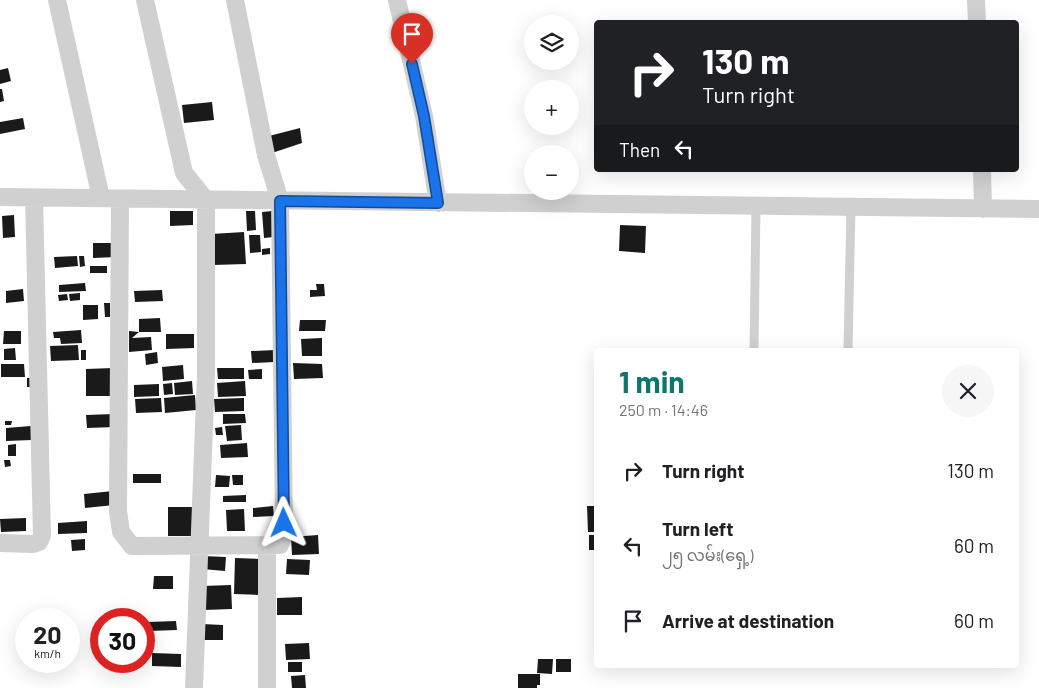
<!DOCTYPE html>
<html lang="en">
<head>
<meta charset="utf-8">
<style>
  body { margin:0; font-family:Barlow,"Noto Sans Myanmar",sans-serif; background:#f6f6f6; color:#202124; height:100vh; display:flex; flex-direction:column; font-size:19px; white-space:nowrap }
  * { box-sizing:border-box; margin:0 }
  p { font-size:16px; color:#757577 }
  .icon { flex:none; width:28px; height:28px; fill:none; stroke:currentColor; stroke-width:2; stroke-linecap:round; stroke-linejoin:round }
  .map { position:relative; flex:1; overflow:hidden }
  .panel { position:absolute; left:594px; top:348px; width:425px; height:320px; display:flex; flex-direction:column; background:#fff; border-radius:5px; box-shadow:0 5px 20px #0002 }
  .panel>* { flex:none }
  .top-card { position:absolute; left:594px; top:20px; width:425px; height:152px; border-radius:5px; box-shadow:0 5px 20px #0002; background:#202124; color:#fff; overflow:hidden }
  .fabs { position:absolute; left:524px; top:15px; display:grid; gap:10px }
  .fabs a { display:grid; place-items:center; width:55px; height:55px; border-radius:50%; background:#fff; box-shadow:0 5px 20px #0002; font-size:25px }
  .speed { position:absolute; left:15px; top:608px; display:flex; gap:10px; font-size:25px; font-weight:700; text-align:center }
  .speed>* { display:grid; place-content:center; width:65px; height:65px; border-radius:50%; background:#fff; box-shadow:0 5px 20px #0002; line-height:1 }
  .speed small { font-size:12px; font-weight:400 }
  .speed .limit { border:8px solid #d22; background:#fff; color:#111 }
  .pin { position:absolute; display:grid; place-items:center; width:42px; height:42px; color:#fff; margin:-51px -21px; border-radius:50% 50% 50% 0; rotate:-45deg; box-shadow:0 0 5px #0007 }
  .pin .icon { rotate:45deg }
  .me { position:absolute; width:55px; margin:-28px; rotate:359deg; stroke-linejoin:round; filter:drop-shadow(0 0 4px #0008) }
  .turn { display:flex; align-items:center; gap:18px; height:105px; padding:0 25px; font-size:22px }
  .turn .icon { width:65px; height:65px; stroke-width:2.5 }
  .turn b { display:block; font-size:35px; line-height:42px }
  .then { display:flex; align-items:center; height:48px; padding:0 25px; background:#0003; gap:10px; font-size:19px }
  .round { display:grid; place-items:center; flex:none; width:52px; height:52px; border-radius:26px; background:#f6f6f6 }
  .head { display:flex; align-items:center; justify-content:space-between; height:85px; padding:0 25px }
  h1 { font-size:30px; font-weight:700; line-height:38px; color:#0f766e }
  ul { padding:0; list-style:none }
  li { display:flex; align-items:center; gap:15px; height:75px; padding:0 25px }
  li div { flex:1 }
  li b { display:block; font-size:19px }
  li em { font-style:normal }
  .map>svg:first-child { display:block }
  .building { fill:#1a1a1a }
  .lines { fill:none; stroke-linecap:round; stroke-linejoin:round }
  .service { stroke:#d0d0d0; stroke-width:9 }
  .minor { stroke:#d0d0d0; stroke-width:18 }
  .route-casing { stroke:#114b97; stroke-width:12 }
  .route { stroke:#1a73e8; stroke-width:9 }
</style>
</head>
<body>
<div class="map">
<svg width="1039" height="688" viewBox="0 0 1039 688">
  <rect width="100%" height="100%" fill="#fff"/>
  <path class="building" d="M 8,68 L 11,81 L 0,84 L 0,70 Z
    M 0,89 L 2,89 L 4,101 L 0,102 Z
    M 212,102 L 214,120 L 184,123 L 182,105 Z
    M 23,118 L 25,129 L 0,134 L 0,122 Z
    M 300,128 L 302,143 L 272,153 L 269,136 Z
    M 170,211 L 193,211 L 193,225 L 170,226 Z
    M 246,211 L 255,211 L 256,230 L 247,231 Z
    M 272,211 L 274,237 L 264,238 L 262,212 Z
    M 14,215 L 15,237 L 3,238 L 2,216 Z
    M 620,225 L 646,226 L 645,253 L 619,251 Z
    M 244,232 L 246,264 L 213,265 L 211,234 Z
    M 249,235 L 260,235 L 261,252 L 250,253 Z
    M 93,243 L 116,243 L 116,257 L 93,258 Z
    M 270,248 L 270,254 L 262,255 L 262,249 Z
    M 77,256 L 78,266 L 55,268 L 54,257 Z
    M 79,256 L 84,256 L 85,266 L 80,267 Z
    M 90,266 L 107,266 L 107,273 L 90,273 Z
    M 85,283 L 86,291 L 59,292 L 59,285 Z
    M 316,284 L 324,284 L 325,296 L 310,297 L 310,290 L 317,290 Z
    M 23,289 L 24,301 L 6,303 L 6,291 Z
    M 162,290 L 163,301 L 135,302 L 134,291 Z
    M 80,293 L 80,300 L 70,301 L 69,294 Z
    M 67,294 L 68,300 L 59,301 L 58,295 Z
    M 104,303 L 110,303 L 110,317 L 105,317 Z
    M 83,305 L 98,305 L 98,319 L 83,320 Z
    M 160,318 L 161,332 L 139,332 L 139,319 Z
    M 300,320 L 326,320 L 325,331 L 299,331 Z
    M 81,330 L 82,343 L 61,344 L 60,338 L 54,338 L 53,332 Z
    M 4,331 L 21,331 L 21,344 L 3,344 Z
    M 129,331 L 139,332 L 132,338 L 151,337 L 152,350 L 129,352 Z
    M 166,334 L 194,334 L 194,348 L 166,349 Z
    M 322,338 L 322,356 L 302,356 L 301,339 Z
    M 78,345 L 79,360 L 51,361 L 50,346 Z
    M 15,348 L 16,360 L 4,360 L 4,349 Z
    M 81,350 L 86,350 L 86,360 L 81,360 Z
    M 275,350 L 275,362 L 252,363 L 251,351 Z
    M 157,352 L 158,363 L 146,365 L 145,354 Z
    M 293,363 L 322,364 L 323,378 L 294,379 Z
    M 1,364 L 24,364 L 25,377 L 1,377 Z
    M 183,365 L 184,379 L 163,381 L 162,367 Z
    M 113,368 L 114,396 L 86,396 L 86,369 Z
    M 217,368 L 244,368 L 244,379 L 218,379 Z
    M 262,369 L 262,379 L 249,379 L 248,370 Z
    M 27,378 L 35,378 L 35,387 L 27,387 Z
    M 192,381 L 193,394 L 175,395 L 174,383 Z
    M 245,381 L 246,396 L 218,397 L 217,383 Z
    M 172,383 L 173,394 L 164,395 L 163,384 Z
    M 159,384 L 159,396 L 134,397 L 134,385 Z
    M 195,395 L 196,410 L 165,413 L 164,398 Z
    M 161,398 L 162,412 L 136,413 L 135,399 Z
    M 244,398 L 244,411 L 215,412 L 214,399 Z
    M 114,414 L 115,427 L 87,428 L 86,415 Z
    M 223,414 L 245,414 L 246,423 L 223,424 Z
    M 5,421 L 12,421 L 11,425 L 5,425 Z
    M 241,425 L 242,440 L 227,441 L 225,426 Z
    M 31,426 L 32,440 L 6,441 L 6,428 Z
    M 222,427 L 223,435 L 216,435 L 215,428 Z
    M 247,443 L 248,457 L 221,458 L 220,445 Z
    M 16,444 L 16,456 L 8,456 L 8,445 Z
    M 4,460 L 10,460 L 11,466 L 5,467 Z
    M 133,474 L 161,474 L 161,483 L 133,483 Z
    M 216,475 L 230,476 L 229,487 L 215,487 Z
    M 232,475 L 243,475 L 243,485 L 233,485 Z
    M 113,491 L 114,505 L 85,508 L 84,494 Z
    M 246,495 L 246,502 L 223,502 L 223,496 Z
    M 273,506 L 274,516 L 253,517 L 253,508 Z
    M 587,506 L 596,506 L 596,532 L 588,532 Z
    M 168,507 L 197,507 L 198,536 L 168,536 Z
    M 244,509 L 245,531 L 227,531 L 226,510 Z
    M 26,518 L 26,531 L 1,532 L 0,519 Z
    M 87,521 L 87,533 L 58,534 L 58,523 Z
    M 318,535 L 319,554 L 292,555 L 291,537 Z
    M 589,535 L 596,535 L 596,550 L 589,550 Z
    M 85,539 L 85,550 L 72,551 L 71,540 Z
    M 203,556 L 226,557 L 225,571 L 202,569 Z
    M 235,558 L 262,559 L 261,595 L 234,594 Z
    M 287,559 L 310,560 L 309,575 L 286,574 Z
    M 154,576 L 173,576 L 173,589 L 153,589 Z
    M 231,585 L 232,609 L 203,610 L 202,586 Z
    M 302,597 L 302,615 L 277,615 L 277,598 Z
    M 176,621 L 177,630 L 149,631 L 148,622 Z
    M 202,624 L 223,625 L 223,640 L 201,640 Z
    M 309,643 L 310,659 L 286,660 L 285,644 Z
    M 152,653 L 181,654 L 181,667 L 152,666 Z
    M 538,659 L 553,659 L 552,674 L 537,673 Z
    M 556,659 L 571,659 L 571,672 L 556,672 Z
    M 288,662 L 302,662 L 302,672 L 288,672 Z
    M 518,674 L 540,674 L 540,685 L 537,685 L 537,688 L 518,688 Z
    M 305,675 L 306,688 L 292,688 L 291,676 Z"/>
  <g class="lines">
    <path class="service" d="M 754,350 L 756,206
      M 848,350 L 851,207"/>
    <path class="minor" d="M 57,0 L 101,198
      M 145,0 L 184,173 L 206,200 L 206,374 L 194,688
      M 397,0 L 424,116 L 438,203
      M 976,0 L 977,22
      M 982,170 L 983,209
      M 0,197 L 1039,209
      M 120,199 L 118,511 L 121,532 L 132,546 L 280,545 L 284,534 L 284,523 L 280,201 L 266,155 L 235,0
      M 0,543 L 33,544 L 39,542 L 42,536 L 34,198
      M 267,688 L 267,546"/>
  </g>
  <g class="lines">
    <g class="route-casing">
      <path id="route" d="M 284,523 L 280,201 L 438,203 L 424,116 L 412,64"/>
    </g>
    <use href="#route" class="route"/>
  </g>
</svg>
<div class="fabs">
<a><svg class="icon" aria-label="layers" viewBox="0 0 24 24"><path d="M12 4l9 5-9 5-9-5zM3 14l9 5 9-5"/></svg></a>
<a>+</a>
<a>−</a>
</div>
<div class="speed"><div>20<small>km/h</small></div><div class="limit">30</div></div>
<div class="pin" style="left:412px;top:64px;background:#d93025"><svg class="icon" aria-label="arrive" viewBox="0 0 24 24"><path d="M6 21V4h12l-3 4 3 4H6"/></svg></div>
<svg class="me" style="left:284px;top:523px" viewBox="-20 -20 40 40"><path d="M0-17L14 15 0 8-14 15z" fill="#1a73e8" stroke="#fff" stroke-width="4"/></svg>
<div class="top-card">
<div class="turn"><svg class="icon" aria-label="right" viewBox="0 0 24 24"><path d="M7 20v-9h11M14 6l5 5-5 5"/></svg><div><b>130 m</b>Turn right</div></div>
<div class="then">Then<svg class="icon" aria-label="left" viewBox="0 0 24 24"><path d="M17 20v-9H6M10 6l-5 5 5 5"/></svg></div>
</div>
<section class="panel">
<div class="head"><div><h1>1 min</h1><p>250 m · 14:46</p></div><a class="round"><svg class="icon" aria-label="close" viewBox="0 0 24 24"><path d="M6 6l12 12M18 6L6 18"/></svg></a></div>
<ul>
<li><svg class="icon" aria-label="right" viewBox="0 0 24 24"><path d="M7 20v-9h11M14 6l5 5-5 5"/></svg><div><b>Turn right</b></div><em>130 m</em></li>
<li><svg class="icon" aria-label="left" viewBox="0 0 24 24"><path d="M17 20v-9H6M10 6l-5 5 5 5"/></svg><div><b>Turn left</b><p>၂၅ လမ်း(ရှေ့)</p></div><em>60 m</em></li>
<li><svg class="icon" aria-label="arrive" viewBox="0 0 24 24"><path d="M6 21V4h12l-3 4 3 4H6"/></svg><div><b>Arrive at destination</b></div><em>60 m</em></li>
</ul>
</section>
</div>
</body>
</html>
